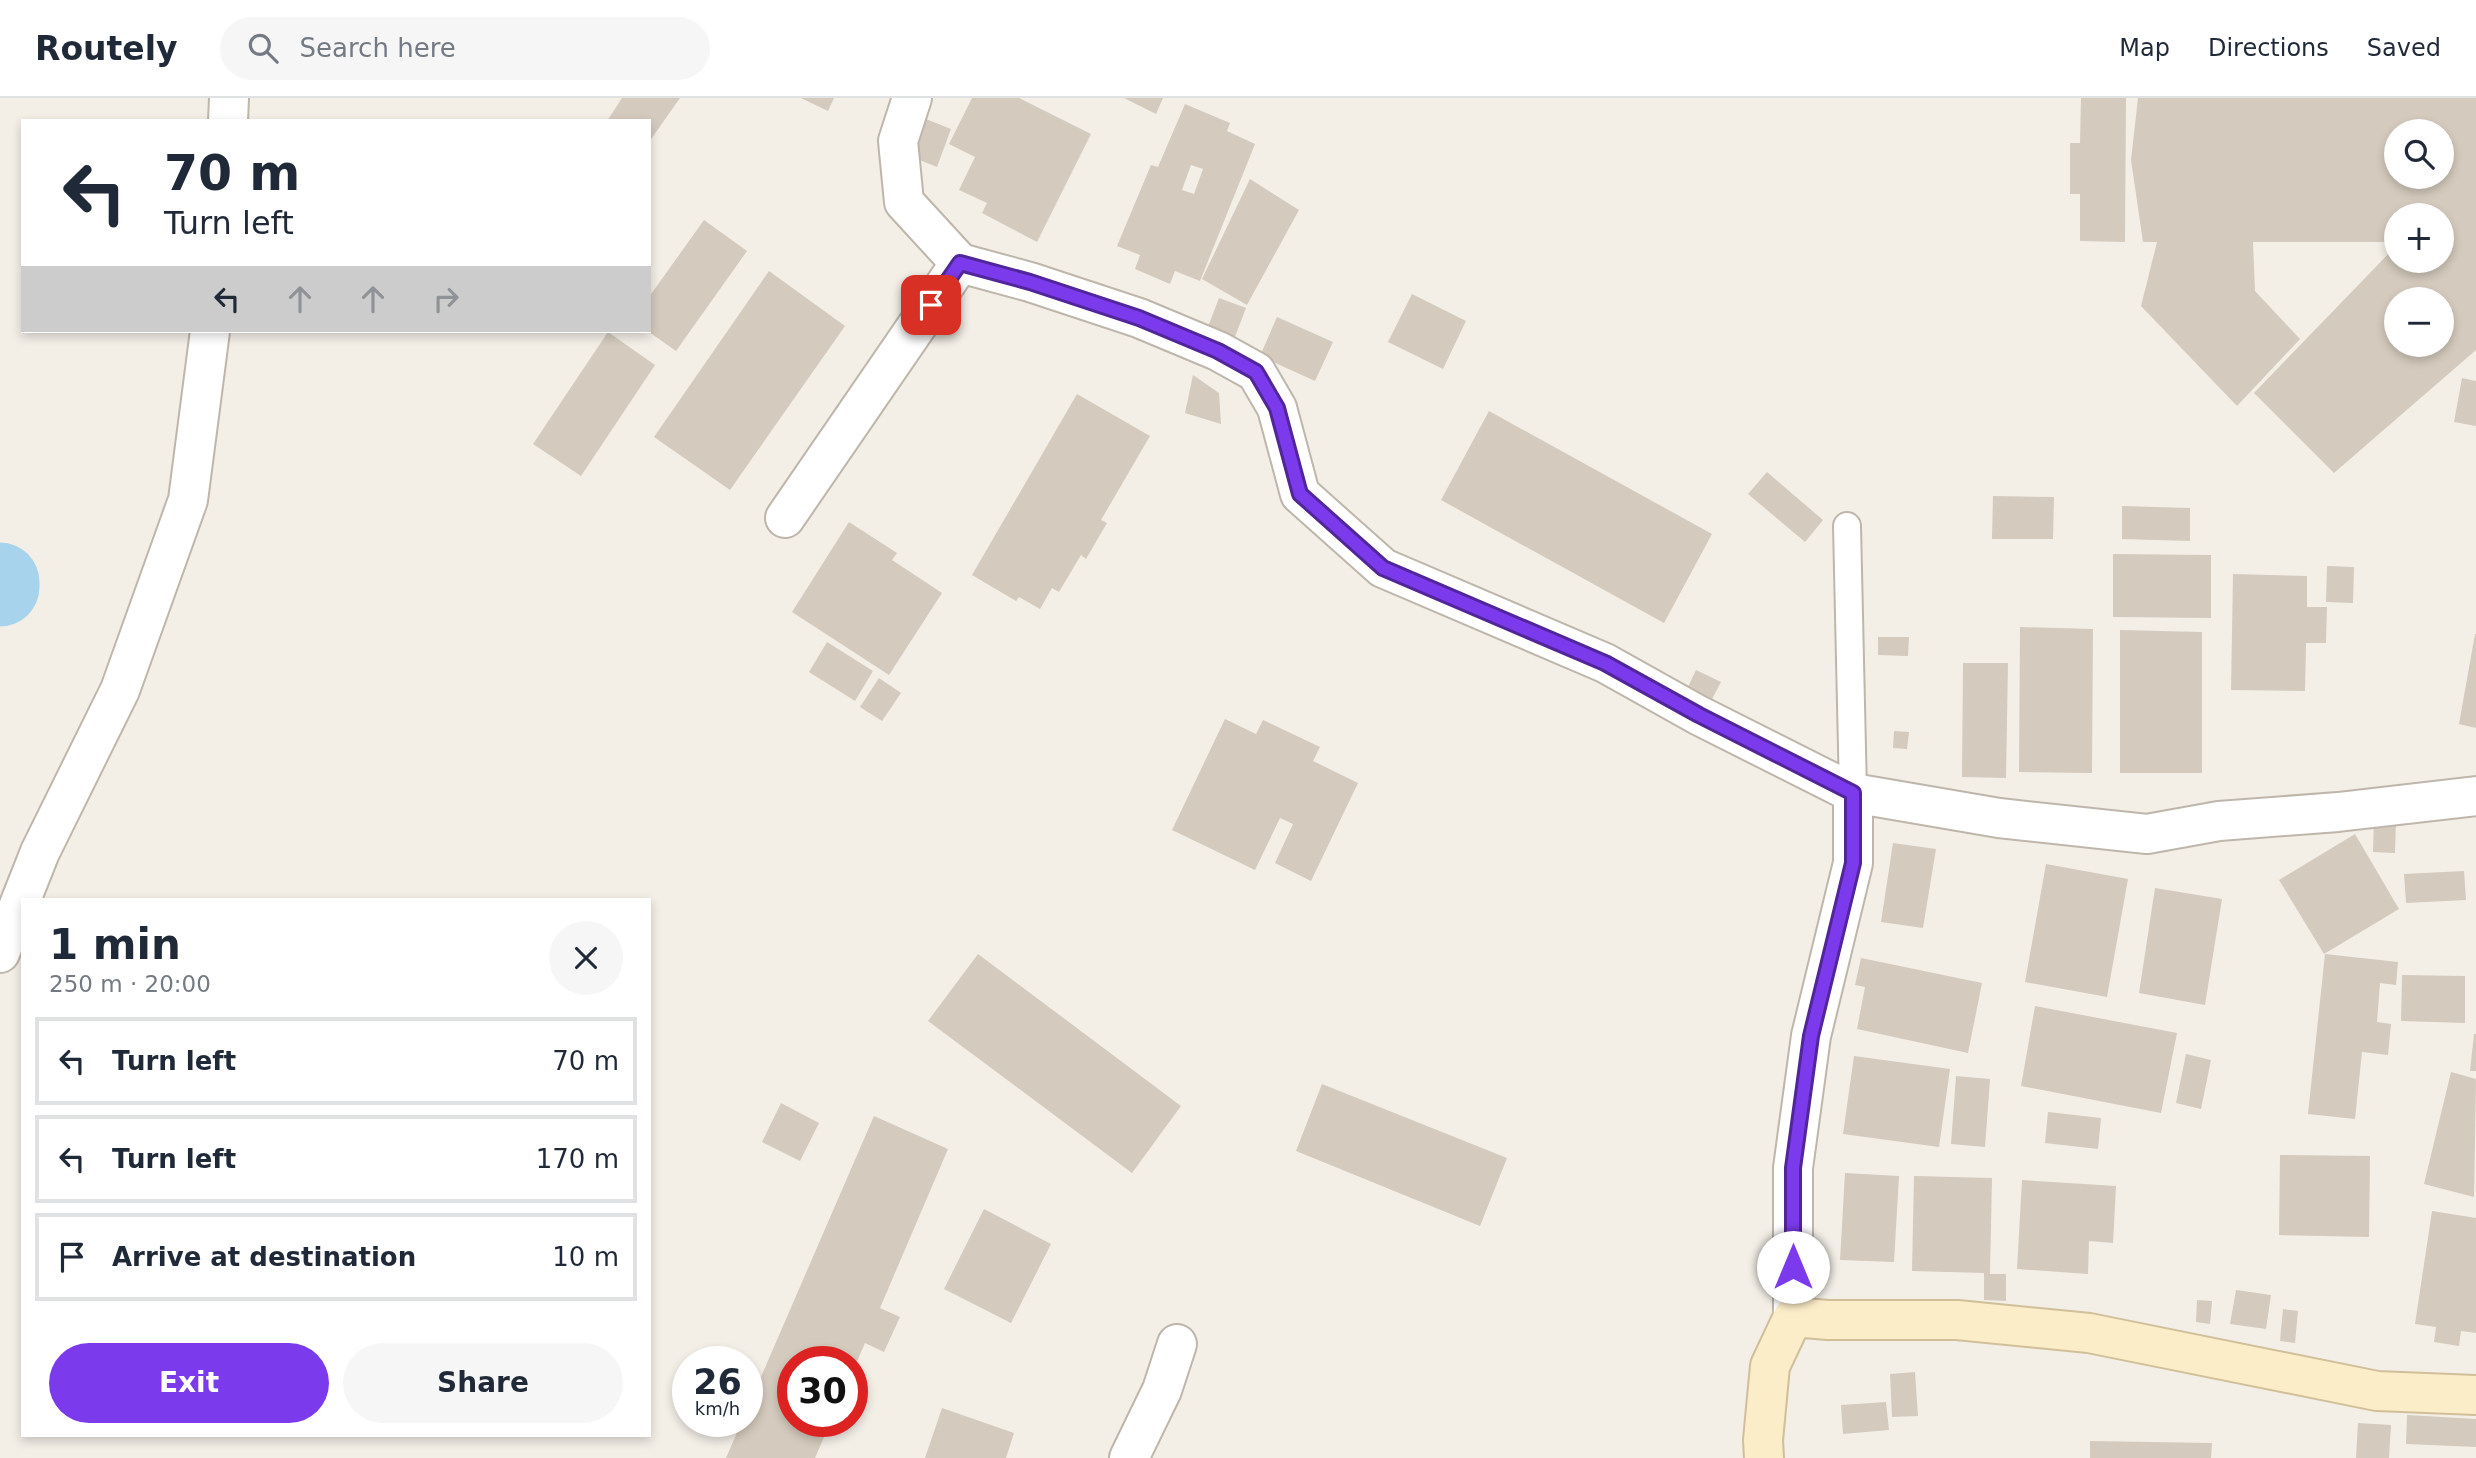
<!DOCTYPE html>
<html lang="en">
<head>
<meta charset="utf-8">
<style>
  body { margin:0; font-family:"DejaVu Sans",sans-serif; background:#f6f6f7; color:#1f2937; height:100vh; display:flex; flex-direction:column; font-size:26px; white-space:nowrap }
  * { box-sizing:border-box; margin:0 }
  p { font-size:23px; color:#747a83 }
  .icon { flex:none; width:38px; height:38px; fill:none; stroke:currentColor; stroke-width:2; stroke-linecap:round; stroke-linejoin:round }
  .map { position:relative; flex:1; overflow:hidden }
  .side { position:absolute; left:21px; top:800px; width:630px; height:539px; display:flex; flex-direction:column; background:#fff; border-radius:0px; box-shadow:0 4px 10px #0003 }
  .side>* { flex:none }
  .top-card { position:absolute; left:21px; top:21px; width:630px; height:214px; border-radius:0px; box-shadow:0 4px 10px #0003; background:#fff; color:#1f2937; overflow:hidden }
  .buttons { position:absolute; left:2384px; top:21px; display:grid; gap:14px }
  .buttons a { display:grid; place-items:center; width:70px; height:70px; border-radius:50%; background:#fff; box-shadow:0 4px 10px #0003; font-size:35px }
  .speed { position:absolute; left:672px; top:1248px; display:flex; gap:14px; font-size:35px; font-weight:700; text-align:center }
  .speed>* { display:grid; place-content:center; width:91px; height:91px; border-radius:50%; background:#fff; box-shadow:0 4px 10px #0003; line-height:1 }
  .speed small { font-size:18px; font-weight:400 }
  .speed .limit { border:10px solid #d22; background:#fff; color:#111 }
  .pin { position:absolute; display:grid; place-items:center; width:60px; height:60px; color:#fff; margin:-30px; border-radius:14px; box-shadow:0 4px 10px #0006 }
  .me { position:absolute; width:77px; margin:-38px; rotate:0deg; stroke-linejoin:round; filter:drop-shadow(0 0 5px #0008) }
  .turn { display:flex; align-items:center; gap:24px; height:147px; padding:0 28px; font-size:32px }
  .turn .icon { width:91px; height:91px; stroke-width:2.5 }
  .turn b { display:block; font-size:49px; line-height:60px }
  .lanes { display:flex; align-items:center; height:66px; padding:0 28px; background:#0003; justify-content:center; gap:35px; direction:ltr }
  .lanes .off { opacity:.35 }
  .round { display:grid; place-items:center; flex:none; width:74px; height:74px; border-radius:37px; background:#f6f6f7 }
  .headline { display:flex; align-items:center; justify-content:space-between; height:119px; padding:0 28px }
  h1 { font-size:42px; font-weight:700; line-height:52px }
  .action { display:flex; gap:14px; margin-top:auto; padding:14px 28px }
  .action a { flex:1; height:80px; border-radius:42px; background:#7c3aed; color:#fff; font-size:28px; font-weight:700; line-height:80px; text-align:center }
  .action a+a { background:#f6f6f7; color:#1f2937 }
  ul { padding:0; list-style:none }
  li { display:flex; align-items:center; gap:21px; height:88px; margin:0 14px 10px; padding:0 14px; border:4px solid #e0e1e3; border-radius:0px }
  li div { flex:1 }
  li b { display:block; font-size:26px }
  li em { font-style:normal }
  header { display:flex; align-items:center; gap:42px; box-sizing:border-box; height:98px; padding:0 35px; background:#fff; border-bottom:2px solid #e0e1e3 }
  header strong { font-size:33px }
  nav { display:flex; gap:38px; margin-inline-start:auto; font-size:24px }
  .search { width:490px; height:63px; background:#f6f6f7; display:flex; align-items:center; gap:18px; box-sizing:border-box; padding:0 24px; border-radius:38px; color:#747a83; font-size:26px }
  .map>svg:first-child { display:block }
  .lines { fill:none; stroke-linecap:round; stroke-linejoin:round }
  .river { stroke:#a7d3ec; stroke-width:79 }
  .building { fill:#d4cabd; fill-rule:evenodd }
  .lane-casing { stroke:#beb6aa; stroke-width:30 }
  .street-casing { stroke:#beb6aa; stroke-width:42 }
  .secondary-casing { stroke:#d0bf99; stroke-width:42 }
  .lane { stroke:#fff; stroke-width:26 }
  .street { stroke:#fff; stroke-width:38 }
  .secondary { stroke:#fbedc8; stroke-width:38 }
  .route-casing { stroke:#51269a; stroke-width:18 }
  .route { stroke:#7c3aed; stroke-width:12 }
</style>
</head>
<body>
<header>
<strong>Routely</strong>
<div class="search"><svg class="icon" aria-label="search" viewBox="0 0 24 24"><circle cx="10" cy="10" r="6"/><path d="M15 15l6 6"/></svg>Search here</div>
<nav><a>Map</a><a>Directions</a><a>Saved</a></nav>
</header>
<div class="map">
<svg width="2476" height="1360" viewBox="0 0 2476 1360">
  <rect width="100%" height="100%" fill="#f3efe7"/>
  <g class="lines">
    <path class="river" d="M 0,484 L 0,489"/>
  </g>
  <path class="building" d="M 622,0 L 680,0 L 649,44 L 649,23 L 607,23 Z
    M 801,0 L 834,0 L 828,13 Z
    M 972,0 L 1019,0 L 1091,36 L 1037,144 L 982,115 L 987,105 L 959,92 L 975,59 L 949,46 Z
    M 1124,0 L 1163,0 L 1156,16 Z
    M 2081,0 L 2126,0 L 2125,144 L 2080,143 L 2080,96 L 2070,96 L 2070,45 L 2080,45 Z
    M 2138,0 L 2476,0 L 2476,252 L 2334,375 L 2254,295 L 2396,148 L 2396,163 L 2441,163 L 2441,117 L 2396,117 L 2396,144 L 2253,144 L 2255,193 L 2300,241 L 2237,308 L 2141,208 L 2157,144 L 2143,144 L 2131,62 ZM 2396,33 L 2441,33 L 2441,79 L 2396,79 ZM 2396,201 L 2441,201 L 2441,247 L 2396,247 Z
    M 1185,6 L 1230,25 L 1227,33 L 1255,46 L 1200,183 L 1175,173 L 1170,186 L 1135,171 L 1140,157 L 1117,148 L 1151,67 L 1158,69 ZM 1191,67 L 1203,71 L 1194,96 L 1182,92 Z
    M 926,21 L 951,31 L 937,69 L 912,59 Z
    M 1250,81 L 1299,112 L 1247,207 L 1202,181 Z
    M 704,122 L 747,153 L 676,253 L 649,234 L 649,199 Z
    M 769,173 L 845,228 L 730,392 L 654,339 Z
    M 1412,196 L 1466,223 L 1443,271 L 1388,244 Z
    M 1219,200 L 1246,210 L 1233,244 L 1206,234 Z
    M 1277,219 L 1333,244 L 1315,283 L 1260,258 Z
    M 608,234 L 655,267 L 581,378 L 533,346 Z
    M 1193,277 L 1219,295 L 1221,326 L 1185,315 Z
    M 2462,280 L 2476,283 L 2476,328 L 2454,324 Z
    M 1077,296 L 1150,338 L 1101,422 L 1107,425 L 1086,461 L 1081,457 L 1059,494 L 1052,490 L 1040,511 L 1019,499 L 1016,503 L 972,477 Z
    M 1489,313 L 1712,436 L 1664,525 L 1441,402 Z
    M 1767,374 L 1823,422 L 1805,444 L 1748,396 Z
    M 1993,398 L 2054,399 L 2053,441 L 1992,441 Z
    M 2122,408 L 2190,410 L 2190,443 L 2122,441 Z
    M 849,424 L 897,455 L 892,462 L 942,495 L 889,577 L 792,514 Z
    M 2113,456 L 2211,457 L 2211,520 L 2113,519 Z
    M 2327,468 L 2354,469 L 2353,505 L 2326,504 Z
    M 2233,476 L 2307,478 L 2307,509 L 2327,509 L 2326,545 L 2306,545 L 2305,593 L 2231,592 Z
    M 2020,529 L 2093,531 L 2092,675 L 2019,674 Z
    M 2120,532 L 2202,534 L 2202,675 L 2120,675 Z
    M 2475,536 L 2476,536 L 2476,630 L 2459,626 Z
    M 1878,539 L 1909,539 L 1908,558 L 1878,557 Z
    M 827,544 L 873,573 L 855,603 L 809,574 Z
    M 1963,565 L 2008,565 L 2006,680 L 1962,679 Z
    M 1696,572 L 1721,584 L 1712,601 L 1688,589 Z
    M 879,580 L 901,595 L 882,623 L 860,609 Z
    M 1225,621 L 1256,636 L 1263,622 L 1320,649 L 1313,663 L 1358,685 L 1311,783 L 1275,765 L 1293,726 L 1280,720 L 1255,772 L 1172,732 Z
    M 1894,633 L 1909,634 L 1907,651 L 1893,650 Z
    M 2374,721 L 2396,721 L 2395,755 L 2373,754 Z
    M 2355,736 L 2399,811 L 2324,856 L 2279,782 Z
    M 1893,745 L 1936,751 L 1923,830 L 1881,824 Z
    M 2046,766 L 2128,781 L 2107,899 L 2025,884 Z
    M 2464,773 L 2466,802 L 2406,805 L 2404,776 Z
    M 2155,790 L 2222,801 L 2205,907 L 2139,895 Z
    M 978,856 L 1181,1008 L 1132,1075 L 928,923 Z
    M 2325,856 L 2398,864 L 2396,887 L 2380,885 L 2377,924 L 2391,926 L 2388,957 L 2362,954 L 2355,1021 L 2308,1016 Z
    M 1861,860 L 1982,885 L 1968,955 L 1857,931 L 1865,889 L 1855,887 Z
    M 2402,877 L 2465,878 L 2465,925 L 2401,923 Z
    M 2035,908 L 2177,935 L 2161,1015 L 2021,988 Z
    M 2474,936 L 2476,936 L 2476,973 L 2470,973 Z
    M 2186,956 L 2211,962 L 2201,1011 L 2176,1005 Z
    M 1854,958 L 1950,971 L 1939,1049 L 1843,1036 Z
    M 2451,974 L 2476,981 L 2474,1099 L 2424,1086 Z
    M 1956,978 L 1990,981 L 1985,1049 L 1951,1046 Z
    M 1322,986 L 1507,1060 L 1480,1128 L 1296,1053 Z
    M 781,1005 L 819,1025 L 800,1063 L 762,1044 Z
    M 2048,1014 L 2101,1020 L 2098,1051 L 2045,1045 Z
    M 874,1018 L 948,1051 L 880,1210 L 900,1219 L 884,1254 L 865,1245 L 852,1275 L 852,1264 L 793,1264 L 793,1323 L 831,1323 L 815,1360 L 726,1360 L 742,1323 L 747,1323 L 747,1311 Z
    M 2280,1057 L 2370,1058 L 2369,1139 L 2279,1137 Z
    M 1845,1075 L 1899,1078 L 1894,1164 L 1840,1162 Z
    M 1914,1078 L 1992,1080 L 1990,1176 L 2006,1176 L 2006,1203 L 1984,1202 L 1984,1175 L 1912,1173 Z
    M 2022,1082 L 2116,1088 L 2113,1145 L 2089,1143 L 2088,1176 L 2017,1171 Z
    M 984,1111 L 1051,1146 L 1011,1225 L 944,1191 Z
    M 2432,1113 L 2476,1120 L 2476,1235 L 2461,1233 L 2459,1248 L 2434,1244 L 2436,1229 L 2415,1226 Z
    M 2236,1192 L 2271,1197 L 2266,1231 L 2230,1226 Z
    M 2197,1202 L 2212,1203 L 2210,1226 L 2196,1224 Z
    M 2283,1211 L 2298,1213 L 2295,1245 L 2280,1243 Z
    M 1915,1274 L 1918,1318 L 1892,1319 L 1890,1276 Z
    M 1886,1304 L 1889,1332 L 1843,1336 L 1841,1307 Z
    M 942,1310 L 1014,1335 L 1006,1360 L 925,1360 Z
    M 2407,1317 L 2476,1321 L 2476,1349 L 2406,1346 Z
    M 2358,1325 L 2391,1327 L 2389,1360 L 2356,1360 Z
    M 2090,1343 L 2212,1345 L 2211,1360 L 2090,1360 Z"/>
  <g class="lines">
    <g class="lane-casing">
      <path id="lane" d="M 1847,428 L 1853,695"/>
    </g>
    <g class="street-casing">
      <path id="street" d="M 912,0 L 898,43 L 904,104 L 960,165 L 1030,184 L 1139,220 L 1218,253 L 1256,274 L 1277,310 L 1300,396 L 1383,470 L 1605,565 L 1698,617 L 1853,695 L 1999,720 L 2147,736 L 2219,723 L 2338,714 L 2476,698
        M 228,23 L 229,0
        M 785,420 L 960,165
        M 0,855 L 40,754 L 120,592 L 188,402 L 210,233
        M 1793,1219 L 1793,1070 L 1811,938 L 1853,765 L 1853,695
        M 1129,1360 L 1162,1292 L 1177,1246"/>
    </g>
    <g class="secondary-casing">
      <path id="secondary" d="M 1764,1360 L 1763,1342 L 1770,1268 L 1793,1219 L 1828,1222 L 1957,1222 L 2089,1235 L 2377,1293 L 2476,1297"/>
    </g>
    <use href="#lane" class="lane"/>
    <use href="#street" class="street"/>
    <use href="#secondary" class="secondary"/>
  </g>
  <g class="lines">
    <g class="route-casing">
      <path id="route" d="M 931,207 L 960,165 L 1030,184 L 1139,220 L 1218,253 L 1256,274 L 1277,310 L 1300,396 L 1383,470 L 1605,565 L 1699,617 L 1853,695 L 1853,765 L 1811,938 L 1793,1070 L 1793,1169"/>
    </g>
    <use href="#route" class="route"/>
  </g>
</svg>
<div class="buttons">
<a><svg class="icon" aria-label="search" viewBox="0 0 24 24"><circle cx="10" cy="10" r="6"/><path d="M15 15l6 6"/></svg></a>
<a>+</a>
<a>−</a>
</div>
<div class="speed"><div>26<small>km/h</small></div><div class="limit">30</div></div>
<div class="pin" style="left:931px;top:207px;background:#d93025"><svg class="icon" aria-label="arrive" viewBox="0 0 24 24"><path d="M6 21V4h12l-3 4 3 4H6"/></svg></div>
<svg class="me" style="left:1793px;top:1169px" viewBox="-20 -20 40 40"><circle r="19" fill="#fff"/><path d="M0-13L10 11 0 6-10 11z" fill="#7c3aed"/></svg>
<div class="top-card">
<div class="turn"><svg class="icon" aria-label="left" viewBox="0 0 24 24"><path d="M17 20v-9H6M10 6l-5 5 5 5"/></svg><div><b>70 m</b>Turn left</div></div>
<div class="lanes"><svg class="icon" aria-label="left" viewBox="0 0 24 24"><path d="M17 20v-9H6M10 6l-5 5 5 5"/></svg><svg class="icon off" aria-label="ahead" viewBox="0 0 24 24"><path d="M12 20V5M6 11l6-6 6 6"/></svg><svg class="icon off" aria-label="ahead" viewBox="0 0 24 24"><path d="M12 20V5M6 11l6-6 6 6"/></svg><svg class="icon off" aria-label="right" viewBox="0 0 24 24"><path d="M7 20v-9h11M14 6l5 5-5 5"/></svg></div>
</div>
<section class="side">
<div class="headline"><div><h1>1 min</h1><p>250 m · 20:00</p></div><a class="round"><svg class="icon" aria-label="close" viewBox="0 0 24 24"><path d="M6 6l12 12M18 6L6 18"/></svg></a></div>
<ul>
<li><svg class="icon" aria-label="left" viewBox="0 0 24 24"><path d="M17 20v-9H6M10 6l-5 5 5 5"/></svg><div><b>Turn left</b></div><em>70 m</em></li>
<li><svg class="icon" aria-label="left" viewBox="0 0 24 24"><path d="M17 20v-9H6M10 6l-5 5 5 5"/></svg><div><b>Turn left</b></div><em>170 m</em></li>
<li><svg class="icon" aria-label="arrive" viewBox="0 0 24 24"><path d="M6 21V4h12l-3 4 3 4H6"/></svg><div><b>Arrive at destination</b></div><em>10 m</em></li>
</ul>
<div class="action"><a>Exit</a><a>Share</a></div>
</section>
</div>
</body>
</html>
